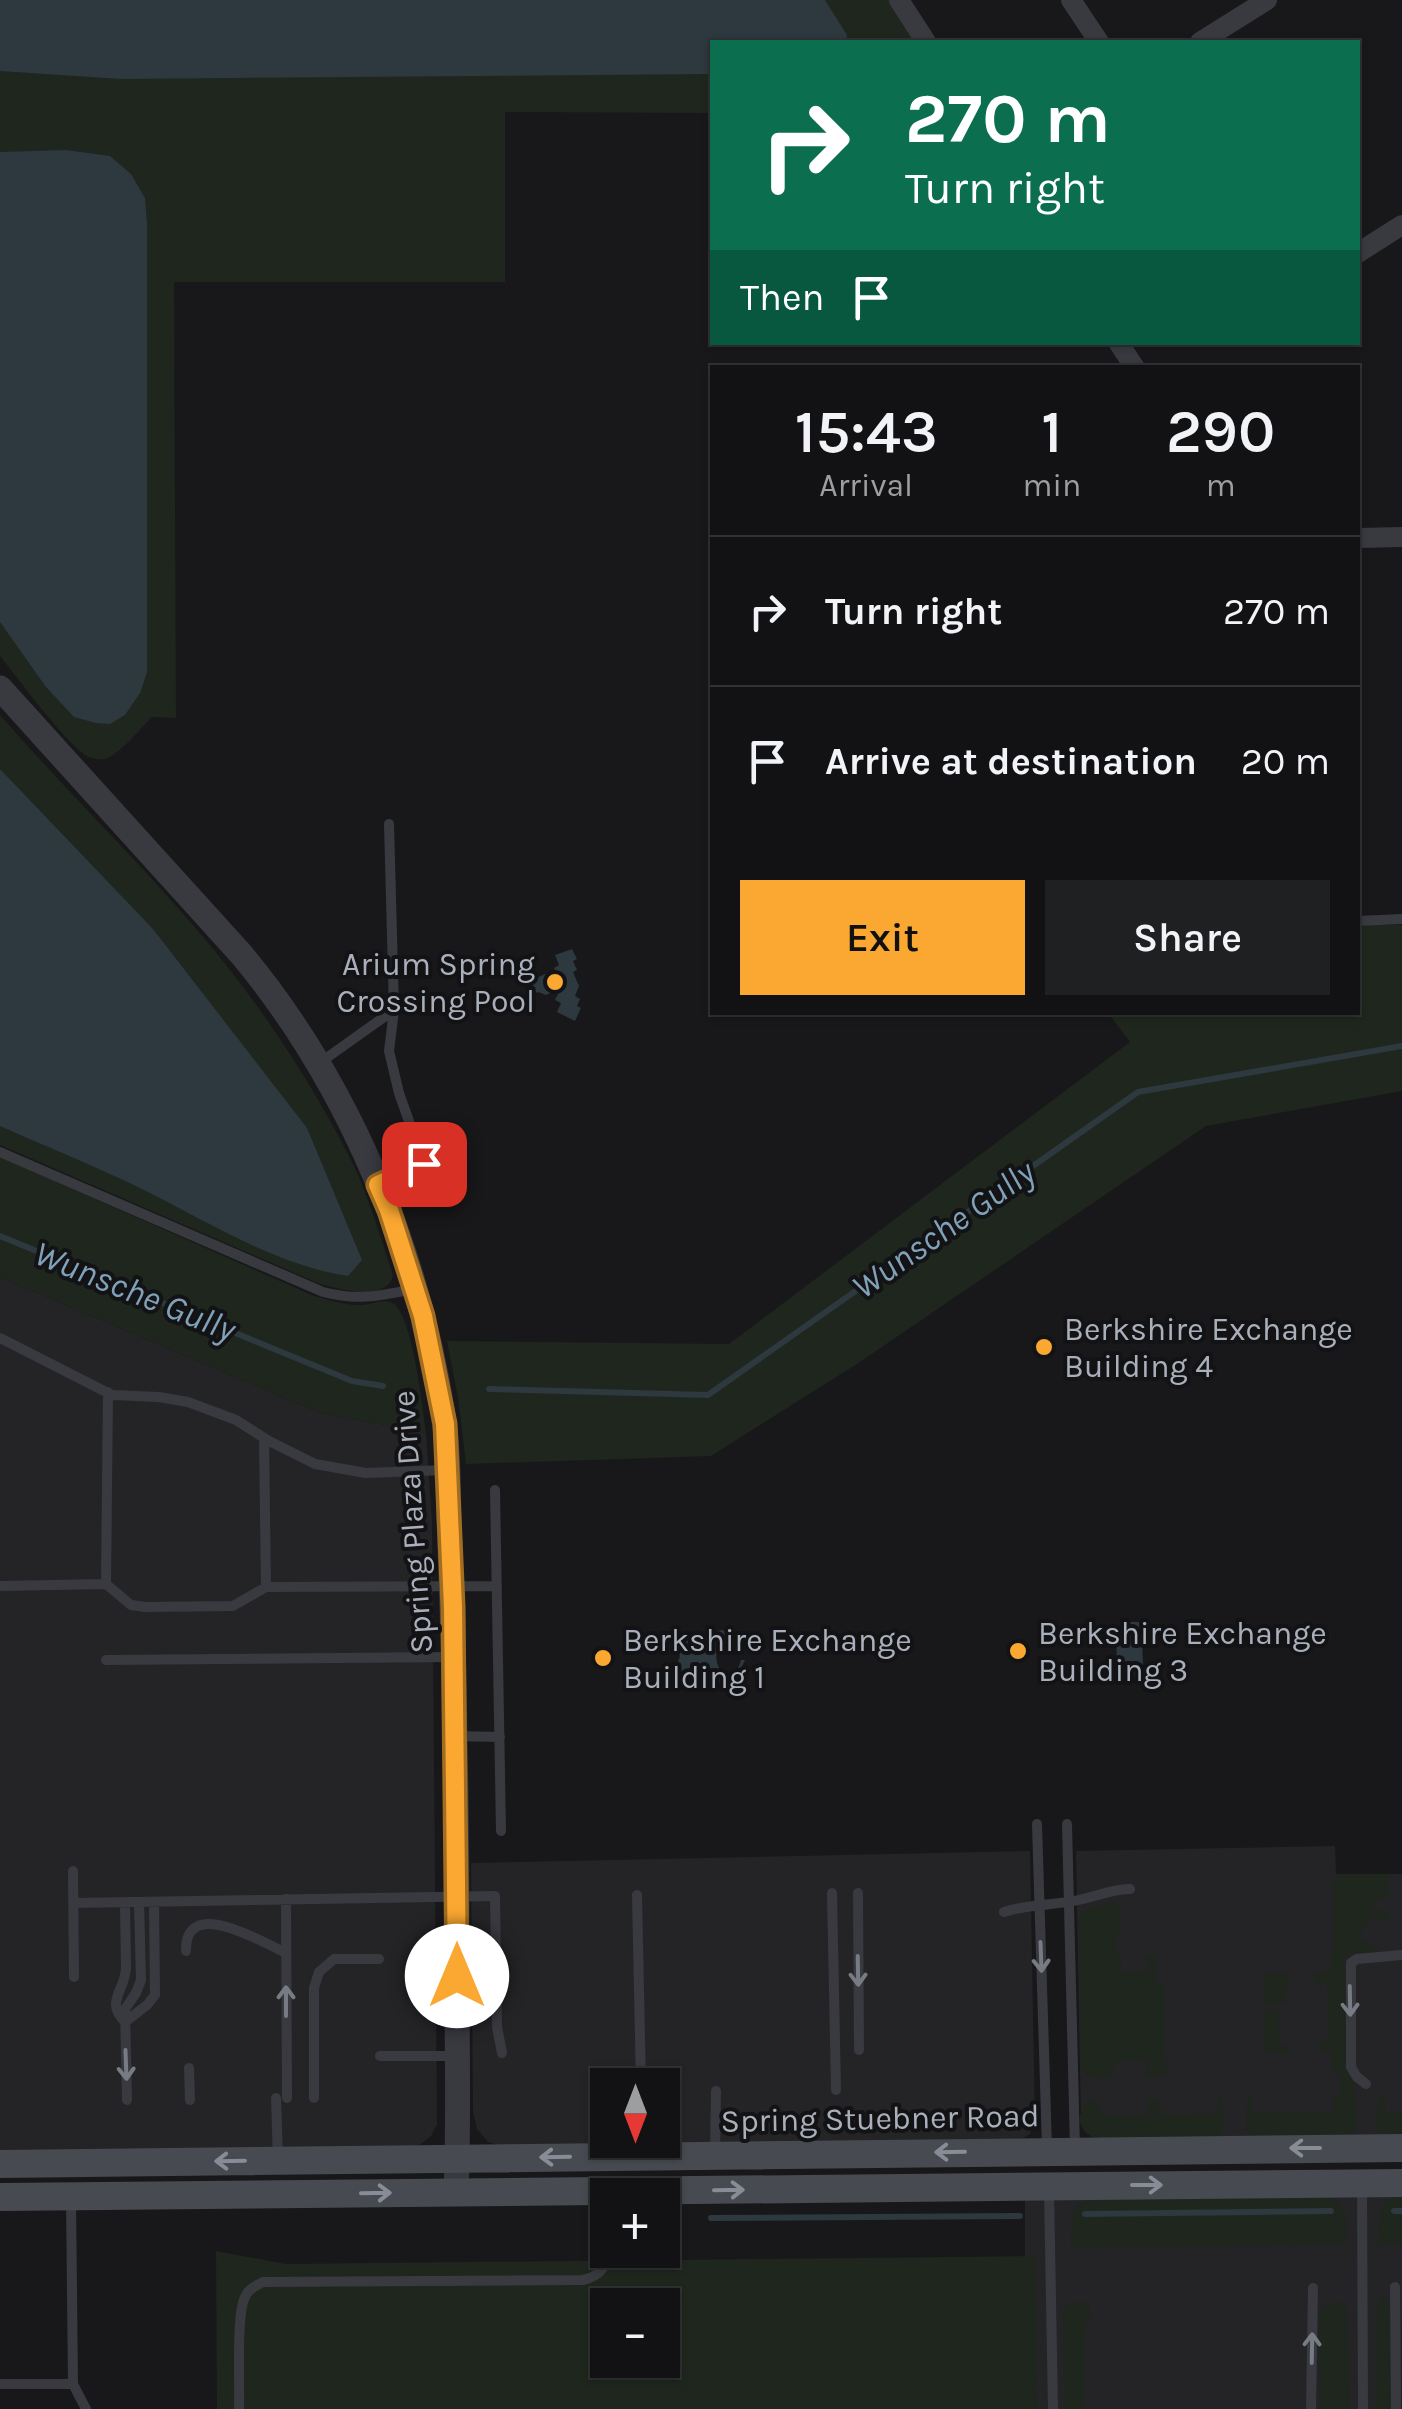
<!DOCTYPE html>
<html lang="en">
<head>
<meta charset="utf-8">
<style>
  body { margin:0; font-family:Karla,sans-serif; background:#1f2022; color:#f1f3f6; height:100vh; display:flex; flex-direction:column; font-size:38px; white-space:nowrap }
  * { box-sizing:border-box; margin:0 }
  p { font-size:32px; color:#9c9ea0 }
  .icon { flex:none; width:55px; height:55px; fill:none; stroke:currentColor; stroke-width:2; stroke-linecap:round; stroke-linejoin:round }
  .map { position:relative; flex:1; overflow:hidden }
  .side { position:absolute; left:710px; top:365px; width:650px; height:650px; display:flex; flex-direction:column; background:#121214; border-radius:0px; box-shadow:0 2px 8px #0004,0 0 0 2px #313234 }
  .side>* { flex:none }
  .top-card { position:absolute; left:710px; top:40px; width:650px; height:305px; border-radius:0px; box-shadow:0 2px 8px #0004,0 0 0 2px #313234; background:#0b6e4f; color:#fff; overflow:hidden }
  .needle { width:65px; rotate:180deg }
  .controls { position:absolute; left:590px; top:2068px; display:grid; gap:20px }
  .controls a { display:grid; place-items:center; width:90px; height:90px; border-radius:0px; background:#121214; box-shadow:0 2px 8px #0004,0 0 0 2px #313234; font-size:50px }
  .pin { position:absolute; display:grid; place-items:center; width:85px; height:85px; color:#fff; margin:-42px; border-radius:20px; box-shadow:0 5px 15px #0006 }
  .me { position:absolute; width:110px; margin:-55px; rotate:0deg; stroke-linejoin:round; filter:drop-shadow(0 0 8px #0008) }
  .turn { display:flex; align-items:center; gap:35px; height:210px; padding:0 30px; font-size:45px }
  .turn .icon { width:130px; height:130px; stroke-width:2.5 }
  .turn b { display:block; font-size:70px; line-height:85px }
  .then { display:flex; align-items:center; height:95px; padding:0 30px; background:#0003; gap:20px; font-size:38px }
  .eta { display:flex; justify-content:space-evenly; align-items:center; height:170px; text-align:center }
  .eta b { font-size:60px; font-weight:600; line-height:70px }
  .primary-button { display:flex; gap:20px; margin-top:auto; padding:20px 30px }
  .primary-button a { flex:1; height:115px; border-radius:0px; background:#faa831; color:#111; font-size:40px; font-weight:600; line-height:115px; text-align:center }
  .primary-button a+a { background:#1f2022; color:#f1f3f6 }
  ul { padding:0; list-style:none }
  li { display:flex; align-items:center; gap:30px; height:150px; padding:0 30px; border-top:2px solid #313234 }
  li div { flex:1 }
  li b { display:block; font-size:38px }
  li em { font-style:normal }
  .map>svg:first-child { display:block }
  .built { fill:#242427; fill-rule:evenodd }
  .green { fill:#1e261e; fill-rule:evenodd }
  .water { fill:#2d383f }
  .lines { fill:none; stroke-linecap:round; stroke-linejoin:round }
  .stream { stroke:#2d383f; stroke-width:6 }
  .service { stroke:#393a40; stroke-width:10 }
  .minor { stroke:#393a40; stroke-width:20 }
  .tertiary { stroke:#393a40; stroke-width:25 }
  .secondary { stroke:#474a50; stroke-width:28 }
  .oneway { stroke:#777b84 }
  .oneway2 { stroke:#878c96 }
  .route-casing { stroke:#a26d20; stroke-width:25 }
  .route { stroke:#faa831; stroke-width:18 }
  .poi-dot { fill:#faa831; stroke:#131315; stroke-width:4 }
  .labels { text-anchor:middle; stroke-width:8; stroke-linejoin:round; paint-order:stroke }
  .poi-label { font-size:32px; fill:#aab0bb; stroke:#131315; text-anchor:start }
  .street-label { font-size:32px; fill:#aab0bb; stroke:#131315 }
  .water-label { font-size:35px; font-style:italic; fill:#80a1b7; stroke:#131315 }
</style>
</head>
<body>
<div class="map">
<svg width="1402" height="2409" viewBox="0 0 1402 2409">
  <rect width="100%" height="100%" fill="#18181a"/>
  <path class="built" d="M 0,1277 L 318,1412 L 426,1433 L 432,1522 L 437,2124 L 431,2136 L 421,2144 L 410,2148 L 0,2152 Z
    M 1335,1846 L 1336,1874 L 1402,1874 L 1402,2137 L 1092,2137 L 1084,2131 L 1081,2123 L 1076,1851 Z
    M 1030,1851 L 1035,2123 L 1030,2134 L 1023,2138 L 1011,2141 L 504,2147 L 488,2142 L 477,2129 L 473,2111 L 471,1863 ZM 608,2085 L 662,2085 L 662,2140 L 608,2140 Z
    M 1402,2194 L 1402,2409 L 1025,2409 L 1025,2198 Z"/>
  <path class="green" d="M 0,0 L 895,0 L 923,42 L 712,42 L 712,113 L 505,112 L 505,282 L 174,282 L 176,718 L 152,717 C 142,727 118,756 105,759 C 101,760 93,759 89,757 C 68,747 18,678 0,656 Z
    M 0,715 C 70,795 147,869 215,951 C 266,1014 311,1082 348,1154 C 367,1190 380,1236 393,1275 C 387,1303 340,1289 320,1284 L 0,1145 Z
    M 1368,925 L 1402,925 L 1402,1091 L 1206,1126 L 857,1364 L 711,1456 L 466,1464 L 458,1398 L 447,1341 L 729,1344 L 1130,1042 L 1108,1013 L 1358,1012 L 1358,927 Z
    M 0,1157 L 314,1296 C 328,1300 345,1305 360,1305 C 370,1305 380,1299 390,1302 C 412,1306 423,1410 426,1433 L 318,1412 L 0,1277 Z
    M 1336,1874 L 1392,1874 L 1389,1877 L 1389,1899 L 1371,1900 L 1372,1910 L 1389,1911 L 1389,1924 L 1371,1916 L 1358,1938 L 1380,1952 L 1350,1953 L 1344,1959 L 1346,2067 L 1347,2073 L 1355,2084 L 1356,2130 L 1338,2138 L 1253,2138 L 1246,2131 L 1247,2097 L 1251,2097 L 1252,2113 L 1333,2112 L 1333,2098 L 1340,2095 L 1340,2075 L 1332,2072 L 1332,2052 L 1319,2052 L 1319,2043 L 1328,2042 L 1327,1985 L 1314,1985 L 1314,1973 L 1331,1972 L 1331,1953 L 1334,1951 L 1333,1878 L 1336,1877 Z
    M 1109,1902 L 1117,1903 L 1120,1906 L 1121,1931 L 1116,1934 L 1117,1955 L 1121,1957 L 1122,1972 L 1146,1972 L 1146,1956 L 1156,1956 L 1155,1983 L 1164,1984 L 1164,2059 L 1167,2060 L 1165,2076 L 1150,2076 L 1147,2074 L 1146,2060 L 1114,2061 L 1114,2075 L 1111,2077 C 1095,2078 1090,2082 1081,2067 L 1079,1920 L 1083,1912 Z
    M 1289,1973 L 1289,1981 L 1292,1981 L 1292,1985 L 1286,1986 L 1286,2003 L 1264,2004 L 1264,1974 Z
    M 1264,2008 L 1278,2008 L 1279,2045 L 1288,2046 L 1288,2053 L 1265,2053 Z
    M 1382,2095 L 1384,2097 L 1385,2112 L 1402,2112 L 1402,2137 L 1391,2137 L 1380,2133 C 1375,2123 1375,2104 1382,2095 Z
    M 1219,2097 L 1224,2100 C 1224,2116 1228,2131 1213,2139 L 1106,2140 C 1084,2135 1069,2122 1089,2101 L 1097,2100 L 1099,2116 L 1147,2115 L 1149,2100 L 1157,2099 L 1160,2102 L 1160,2115 L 1217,2114 Z
    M 1402,2194 L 1402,2244 L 1379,2245 C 1379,2219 1374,2204 1402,2194 Z
    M 1325,2195 C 1350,2204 1347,2222 1347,2245 L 1071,2247 C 1072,2222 1065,2206 1094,2198 Z
    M 216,2251 L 286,2264 L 1035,2256 L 1037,2409 L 217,2409 ZM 608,2305 L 662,2305 L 662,2360 L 608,2360 Z
    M 1384,2297 L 1389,2304 L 1390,2409 L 1376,2409 L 1377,2310 L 1379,2299 Z
    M 1334,2300 L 1345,2305 L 1347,2311 L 1349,2409 L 1320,2409 L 1319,2315 Z
    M 1076,2302 L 1088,2302 L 1091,2315 L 1084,2329 L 1084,2409 L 1064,2409 L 1063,2315 L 1064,2309 Z"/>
  <path class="water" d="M 0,0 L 825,0 L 847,35 L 846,42 L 712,42 L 712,74 L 121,79 L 0,71 Z
    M 66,150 L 110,156 L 131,174 L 145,198 L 147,223 L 147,672 L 140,693 L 125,715 L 110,724 L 96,723 L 74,717 L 46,687 L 0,622 L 0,152 Z
    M 0,769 L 153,929 L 307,1128 L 362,1260 L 348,1276 C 275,1265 207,1221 142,1189 C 95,1166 47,1147 0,1126 Z
    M 572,949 L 577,959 L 573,961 L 577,970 L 573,972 L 579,986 L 575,996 L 580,999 L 577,1006 L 581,1008 L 575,1021 L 557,1012 L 561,1003 L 555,1000 L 558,994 L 553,992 L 546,995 L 538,992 L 533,994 L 533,974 L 539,977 L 545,974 L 552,978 L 557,976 L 554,968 L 559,965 L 555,955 Z
    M 1120,1622 L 1139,1622 L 1139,1627 L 1142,1628 L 1143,1670 L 1140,1670 L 1139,1676 L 1121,1677 L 1121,1670 L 1117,1670 L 1116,1628 L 1120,1628 Z
    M 722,1630 L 733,1634 L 742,1642 L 742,1645 L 728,1637 C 713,1645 713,1665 725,1675 L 732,1675 L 738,1669 L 741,1660 L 745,1660 L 736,1679 C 714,1689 715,1677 697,1674 C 684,1672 685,1681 675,1670 L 680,1656 L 674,1646 L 681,1639 L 695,1642 L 709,1633 Z"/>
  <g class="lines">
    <path class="stream" d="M 0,1236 L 352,1381 L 383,1386
      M 489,1389 L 708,1395 L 1138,1092 L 1402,1046
      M 1394,2211 L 1402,2211
      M 1085,2214 L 1331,2211
      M 711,2218 L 1020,2216"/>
    <path class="service" d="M 1358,921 L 1402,919
      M 318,1064 L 394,1010
      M 0,1152 L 323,1292 C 358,1301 379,1296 413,1289
      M 380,1184 L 424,1164 L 399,1093 L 389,1051 L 394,1010 L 389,824
      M 0,1338 L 112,1395 L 159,1397 L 188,1402 L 236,1420 L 269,1441 L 315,1464 L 366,1473 L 446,1470
      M 264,1438 L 266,1587
      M 495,1490 L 501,1831
      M 106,1584 L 108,1392
      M 0,1586 L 106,1584 L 131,1605 L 145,1607 L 233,1606 L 266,1587 L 497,1586
      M 106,1660 L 453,1657
      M 456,1736 L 500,1737
      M 1037,1824 L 1047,2148
      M 1067,1824 L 1075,2149
      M 73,1871 L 74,1977
      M 832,1893 L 836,2090
      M 858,1893 L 859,2050
      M 637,1895 L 641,2085
      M 286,1899 L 287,2098
      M 73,1903 L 495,1896 L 497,2027 L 502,2053
      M 125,1903 L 126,1969 C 124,1992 105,2002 125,2022 L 147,2005 L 155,1995 L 154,1902
      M 1004,1912 C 1030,1903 1057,1906 1083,1899 C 1100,1895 1113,1889 1130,1889
      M 186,1951 C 185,1895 262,1942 286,1953
      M 380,2056 L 456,2056
      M 189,2068 L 190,2100
      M 1366,2084 L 1357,2077 L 1351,2067 L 1351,1963 L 1357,1959 L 1401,1955
      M 276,2098 L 278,2160
      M 314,2098 L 314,1988 L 319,1972 L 334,1959 L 379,1959
      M 127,2100 L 125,2009 L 136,1993 L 141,1980 L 139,1902
      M 715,2155 L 716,2091
      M 1362,2185 L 1363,2409
      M 1049,2190 L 1053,2409
      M 71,2198 L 73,2384 L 86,2409
      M 1395,2287 L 1396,2409
      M 0,2384 L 73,2384
      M 239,2409 C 240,2385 236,2315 245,2297 C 248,2289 256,2286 263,2282 L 583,2280 C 601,2276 605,2267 611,2250
      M 1311,2409 L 1313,2288"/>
    <path class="minor" d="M 899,0 L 926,42
      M 1071,0 L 1099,42
      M 1200,42 L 1267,0
      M 1358,253 L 1402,225
      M 1118,342 L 1135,368
      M 1358,538 L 1402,537"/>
    <path class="tertiary" d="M 0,688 L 241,954 C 350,1085 419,1253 444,1421 C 449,1453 448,1487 449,1519 C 452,1595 454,1670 455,1746 C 457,1827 457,1907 457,1988 C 457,2056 459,2124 456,2192"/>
    <path class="secondary" d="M 0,2164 L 1402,2148
      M 0,2197 L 1402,2183"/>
  </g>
  <defs><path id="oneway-shaft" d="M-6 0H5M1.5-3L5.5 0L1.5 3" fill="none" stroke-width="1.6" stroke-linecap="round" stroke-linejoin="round" transform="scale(2.5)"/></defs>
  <g class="oneway">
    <use href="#oneway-shaft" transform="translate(1041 1957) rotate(88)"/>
    <use href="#oneway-shaft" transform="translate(858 1971) rotate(89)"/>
    <use href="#oneway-shaft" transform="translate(286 2001) rotate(-90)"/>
    <use href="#oneway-shaft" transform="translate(1350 2001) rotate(89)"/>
    <use href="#oneway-shaft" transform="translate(126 2065) rotate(88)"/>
    <use href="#oneway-shaft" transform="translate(1312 2348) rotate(-89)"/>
  </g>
  <g class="oneway2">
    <use href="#oneway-shaft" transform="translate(1305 2148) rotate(180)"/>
    <use href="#oneway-shaft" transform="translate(950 2152) rotate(179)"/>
    <use href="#oneway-shaft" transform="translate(555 2157) rotate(179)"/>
    <use href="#oneway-shaft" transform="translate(230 2161) rotate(179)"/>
    <use href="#oneway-shaft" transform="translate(1147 2185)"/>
    <use href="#oneway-shaft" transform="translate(729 2190) rotate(-1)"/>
    <use href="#oneway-shaft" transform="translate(376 2193) rotate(-1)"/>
  </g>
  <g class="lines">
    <g class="route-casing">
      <path id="route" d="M 424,1164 L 378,1185 L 389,1210 L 423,1316 L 445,1424 L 453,1607 L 457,1976"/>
    </g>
    <use href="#route" class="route"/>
  </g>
  <g class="poi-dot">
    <circle cx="555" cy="982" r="10"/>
    <circle cx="1044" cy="1347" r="10"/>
    <circle cx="1018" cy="1651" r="10"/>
    <circle cx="603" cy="1658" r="10"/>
  </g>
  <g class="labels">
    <g class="poi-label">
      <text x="535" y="975" text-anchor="end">Arium Spring<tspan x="535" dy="37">Crossing Pool</tspan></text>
      <text x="1064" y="1340">Berkshire Exchange<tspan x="1064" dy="37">Building 4</tspan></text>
      <text x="1038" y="1644">Berkshire Exchange<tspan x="1038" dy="37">Building 3</tspan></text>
      <text x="623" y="1651">Berkshire Exchange<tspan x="623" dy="37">Building 1</tspan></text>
    </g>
    <g class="street-label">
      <text transform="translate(412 1522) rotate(-94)" y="11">Spring Plaza Drive</text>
      <text transform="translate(880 2118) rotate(-1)" y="11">Spring Stuebner Road</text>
    </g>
    <g class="water-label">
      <text transform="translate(943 1229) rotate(-35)" y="12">Wunsche Gully</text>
      <text transform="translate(135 1291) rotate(22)" y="12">Wunsche Gully</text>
    </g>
  </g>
</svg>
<div class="controls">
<a><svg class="needle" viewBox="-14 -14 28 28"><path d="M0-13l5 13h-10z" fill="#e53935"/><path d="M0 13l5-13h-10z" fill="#9c9ea0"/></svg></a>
<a>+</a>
<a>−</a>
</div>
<div class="pin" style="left:424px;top:1164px;background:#d93025"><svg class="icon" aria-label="arrive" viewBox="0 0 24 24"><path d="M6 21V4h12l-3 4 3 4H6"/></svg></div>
<svg class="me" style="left:457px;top:1976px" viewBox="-20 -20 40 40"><circle r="19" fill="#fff"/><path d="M0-13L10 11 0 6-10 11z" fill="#faa831"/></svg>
<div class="top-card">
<div class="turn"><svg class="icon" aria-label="right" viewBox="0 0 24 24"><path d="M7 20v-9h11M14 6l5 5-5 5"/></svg><div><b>270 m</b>Turn right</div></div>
<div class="then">Then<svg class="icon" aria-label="arrive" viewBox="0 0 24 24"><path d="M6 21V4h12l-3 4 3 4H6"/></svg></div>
</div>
<section class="side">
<div class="eta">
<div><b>15:43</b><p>Arrival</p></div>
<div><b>1</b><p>min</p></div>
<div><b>290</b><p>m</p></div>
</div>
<ul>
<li><svg class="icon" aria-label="right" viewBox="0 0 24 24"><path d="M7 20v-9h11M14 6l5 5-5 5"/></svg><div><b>Turn right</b></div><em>270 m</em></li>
<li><svg class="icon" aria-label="arrive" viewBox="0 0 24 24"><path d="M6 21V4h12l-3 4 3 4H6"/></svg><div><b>Arrive at destination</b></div><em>20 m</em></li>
</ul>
<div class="primary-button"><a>Exit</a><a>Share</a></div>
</section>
</div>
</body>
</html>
